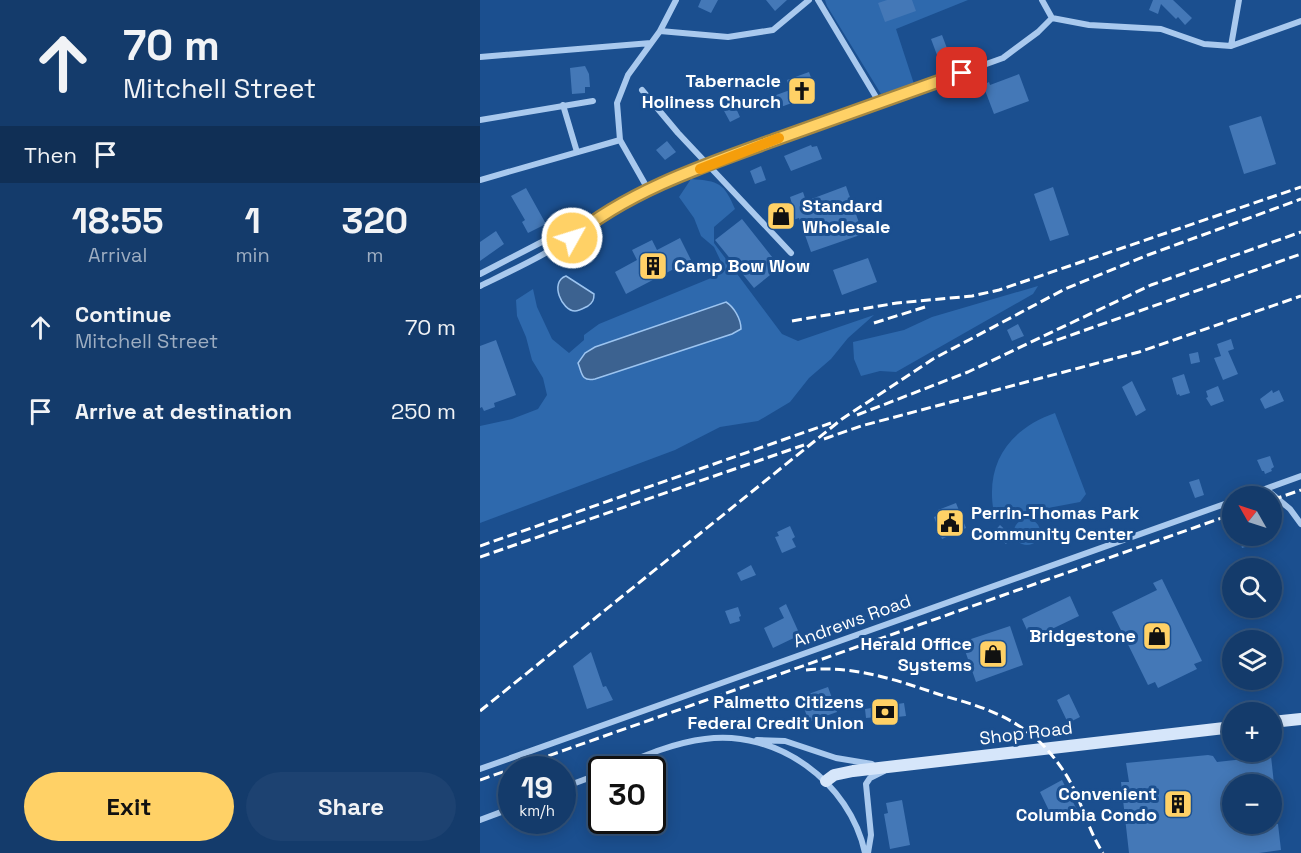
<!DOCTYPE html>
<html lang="en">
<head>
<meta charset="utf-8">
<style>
  body { margin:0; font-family:"Space Grotesk",sans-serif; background:#1d4271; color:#f1f3f6; height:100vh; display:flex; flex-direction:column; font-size:22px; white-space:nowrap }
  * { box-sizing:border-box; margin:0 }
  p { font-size:20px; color:#9dadc1 }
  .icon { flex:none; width:33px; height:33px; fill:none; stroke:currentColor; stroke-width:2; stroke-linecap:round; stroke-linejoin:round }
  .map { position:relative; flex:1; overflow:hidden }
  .side { display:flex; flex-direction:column; background:#143b6b; width:480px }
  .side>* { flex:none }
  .hud { background:#143b6b; color:#f1f3f6; overflow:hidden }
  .needle { width:39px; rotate:309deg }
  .tools { position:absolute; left:742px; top:486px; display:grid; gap:12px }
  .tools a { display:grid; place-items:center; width:60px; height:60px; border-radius:50%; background:#143b6b; box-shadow:0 3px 15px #0003,0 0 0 2px #33557e; font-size:30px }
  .speed { position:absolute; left:18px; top:756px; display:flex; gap:12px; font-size:30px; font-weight:700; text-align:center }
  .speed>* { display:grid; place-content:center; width:78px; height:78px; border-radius:50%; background:#143b6b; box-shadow:0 3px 15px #0003,0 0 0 2px #33557e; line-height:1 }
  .speed small { font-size:15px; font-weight:400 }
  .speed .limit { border:3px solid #111; border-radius:9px; background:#fff; color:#111 }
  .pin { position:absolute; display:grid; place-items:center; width:51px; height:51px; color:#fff; margin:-26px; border-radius:12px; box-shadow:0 3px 9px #0006 }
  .me { position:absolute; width:66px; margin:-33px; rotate:51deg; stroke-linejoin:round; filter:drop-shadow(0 0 4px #0008) }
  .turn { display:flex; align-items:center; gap:21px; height:126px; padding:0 24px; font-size:27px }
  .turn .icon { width:78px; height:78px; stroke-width:2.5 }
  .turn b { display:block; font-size:42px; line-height:51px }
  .then { display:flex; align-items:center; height:57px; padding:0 24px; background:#0003; gap:12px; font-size:22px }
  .eta { display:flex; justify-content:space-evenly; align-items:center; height:102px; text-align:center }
  .eta b { font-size:36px; font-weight:700; line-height:42px }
  .button { display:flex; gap:12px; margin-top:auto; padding:12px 24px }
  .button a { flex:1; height:69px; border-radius:36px; background:#ffd166; color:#111; font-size:24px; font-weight:700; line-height:69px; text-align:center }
  .button a+a { background:#1d4271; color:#f1f3f6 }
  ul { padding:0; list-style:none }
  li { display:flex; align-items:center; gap:18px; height:84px; padding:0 24px }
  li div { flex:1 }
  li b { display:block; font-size:22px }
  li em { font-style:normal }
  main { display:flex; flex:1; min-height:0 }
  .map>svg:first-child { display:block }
  .green { fill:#2e69ad }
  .water { fill:#3c6290; stroke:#9cc4f0; stroke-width:1.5 }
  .building { fill:#4478b7 }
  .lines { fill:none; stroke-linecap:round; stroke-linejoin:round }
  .street { stroke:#a9c9ee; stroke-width:6 }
  .secondary { stroke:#d6e6fa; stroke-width:12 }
  .rail { stroke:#fff; stroke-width:3; stroke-dasharray:10 4.5; stroke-linecap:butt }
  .route-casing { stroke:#a68842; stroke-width:15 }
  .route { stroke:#ffd166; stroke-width:10 }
  .slow { stroke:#f59e0b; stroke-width:10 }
  .labels { text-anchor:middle; stroke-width:6; stroke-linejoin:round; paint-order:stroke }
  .poi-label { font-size:18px; font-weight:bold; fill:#fff; stroke:#1b4f8f; text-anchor:end }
  .street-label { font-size:18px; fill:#fff; stroke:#1b4f8f }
</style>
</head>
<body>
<main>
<section class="side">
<div class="hud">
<div class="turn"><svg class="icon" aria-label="ahead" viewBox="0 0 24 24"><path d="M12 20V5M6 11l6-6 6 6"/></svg><div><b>70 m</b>Mitchell Street</div></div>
<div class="then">Then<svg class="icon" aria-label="arrive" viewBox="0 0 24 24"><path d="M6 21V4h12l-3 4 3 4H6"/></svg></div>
</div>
<div class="eta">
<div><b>18:55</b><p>Arrival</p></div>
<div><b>1</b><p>min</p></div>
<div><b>320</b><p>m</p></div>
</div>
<ul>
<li><svg class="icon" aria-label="ahead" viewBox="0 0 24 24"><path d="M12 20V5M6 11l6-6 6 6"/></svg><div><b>Continue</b><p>Mitchell Street</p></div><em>70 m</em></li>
<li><svg class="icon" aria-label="arrive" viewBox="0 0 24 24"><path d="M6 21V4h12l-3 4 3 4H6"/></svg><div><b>Arrive at destination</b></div><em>250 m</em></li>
</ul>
<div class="button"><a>Exit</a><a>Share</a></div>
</section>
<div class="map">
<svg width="821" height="853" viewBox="0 0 821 853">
  <rect width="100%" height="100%" fill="#1b4f8f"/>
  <path class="green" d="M 345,0 L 488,0 L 416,29 L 434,84 L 401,94 L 347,6 Z
    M 211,179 C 239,181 244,183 255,209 L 234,227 L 234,243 L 302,334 L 318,341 L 394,315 L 368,338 L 351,359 L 329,378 L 310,402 L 278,421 L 240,427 L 195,450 L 0,523 L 0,426 L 32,419 L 58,409 L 67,395 L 63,378 L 52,360 L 46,337 L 37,316 L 36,300 L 53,289 L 57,307 L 72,339 L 89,353 L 104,340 L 104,335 L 119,324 L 236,276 L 245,270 L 234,247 L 221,236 L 214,218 L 199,197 Z
    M 558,286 L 553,294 L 416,372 L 400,371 L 381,376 L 374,359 L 373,342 L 424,330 L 452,317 Z
    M 575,413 L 606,494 L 600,502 L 515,518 C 503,466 527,430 575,413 Z
    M534 532a13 13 0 1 1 26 0a13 13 0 1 1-26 0Z"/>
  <path class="water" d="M 86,276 L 114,294 C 114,300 113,302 108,306 C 104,308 99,311 95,311 C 82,311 69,282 86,276 Z
    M 246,302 C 254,307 261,319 261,329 L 252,334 L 115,379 C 101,382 102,373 98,363 L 105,353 L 115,347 Z"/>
  <path class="building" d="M 221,0 L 238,0 L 231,13 L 218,7 Z
    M 286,0 L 307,0 L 295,11 Z
    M 407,0 L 432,0 L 436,11 L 405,22 L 398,3 Z
    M 673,0 L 693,0 L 712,18 L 705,25 L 698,17 L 696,19 L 681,4 L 678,14 L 669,10 Z
    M 462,35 L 471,59 L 460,63 L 451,39 Z
    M 105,66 L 109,74 L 110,87 L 105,87 L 105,93 L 92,94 L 90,68 Z
    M 329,72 L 336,92 L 332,93 L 333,95 L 293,110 L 288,98 L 310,90 L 307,80 Z
    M 539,74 L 549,101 L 514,114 L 503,85 L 509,82 L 510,85 Z
    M 254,104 L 260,117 L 250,122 L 243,109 Z
    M 781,116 L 796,164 L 764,174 L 749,126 Z
    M 187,141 L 196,152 L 185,160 L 176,150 Z
    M 331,145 L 332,147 L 337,146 L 342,159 L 311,171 L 304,156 Z
    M 281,166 L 286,180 L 275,184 L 270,171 Z
    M 366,186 L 383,234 L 331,252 L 319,218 L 294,226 L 290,212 L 312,204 L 310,197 L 323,192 L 326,201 Z
    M 573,187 L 589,235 L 570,241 L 554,194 Z
    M 46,188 L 66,224 L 48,233 L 42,222 L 45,220 L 31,196 Z
    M 262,219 L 300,267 L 274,288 L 235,240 Z
    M 16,231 L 24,244 L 0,261 L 0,242 Z
    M 200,238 L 211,260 L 146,294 L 135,272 L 157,260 L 152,250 L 172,240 L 177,250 Z
    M 388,258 L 397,282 L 362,295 L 353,270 Z
    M 538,324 L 544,336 L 532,341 L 527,330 Z
    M 751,339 L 754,349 L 748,351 L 758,374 L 743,380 L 734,358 L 741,356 L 737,344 Z
    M 16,340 L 36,395 L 14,403 L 15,407 L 4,411 L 2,407 L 0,408 L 0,346 Z
    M 718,352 L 720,362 L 711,364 L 709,354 Z
    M 704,374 L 710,393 L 700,396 L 699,394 L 697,395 L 692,378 Z
    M 652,381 L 666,410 L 656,416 L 642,387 Z
    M 738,386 L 744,401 L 731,406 L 726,398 L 728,397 L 726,391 Z
    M 792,390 L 793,393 L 799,390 L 804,401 L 785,409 L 780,399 Z
    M 790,456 L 794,467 L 791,469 L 792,471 L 785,474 L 784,471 L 782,471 L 777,460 Z
    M 719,479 L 724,495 L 715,498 L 709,482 Z
    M 476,503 L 486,528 L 462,539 L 454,517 L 459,515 L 458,510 Z
    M 520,525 L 532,536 L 526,544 L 513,533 Z
    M 310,526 L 315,537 L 312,539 L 316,547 L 302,553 L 295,537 L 299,536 L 297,532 Z
    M 772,536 L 774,544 L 762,548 L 760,540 Z
    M 271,565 L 276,575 L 261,581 L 257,573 Z
    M 682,579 L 722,661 L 714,664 L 717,669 L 678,688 L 675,682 L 668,685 L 632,612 L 677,590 L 673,583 Z
    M 590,596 L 599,616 L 551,639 L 542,619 Z
    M 306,604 L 320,635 L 293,648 L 284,628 L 304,618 L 299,608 Z
    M 258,607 L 261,616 L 259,617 L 260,621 L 250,624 L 245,611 Z
    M 530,626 L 543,665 L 496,682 L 482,642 Z
    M 111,652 L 123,687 L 126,686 L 133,700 L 107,709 L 93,666 Z
    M 348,687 L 357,712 L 329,722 L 320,697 Z
    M 589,694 L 600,717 L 588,723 L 577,700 Z
    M 424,703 L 426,716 L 408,718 L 408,721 L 401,722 L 401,719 L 397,719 L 397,717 L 386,718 L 385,709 Z
    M 728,755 L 733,756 L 737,762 L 791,756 L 794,784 L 753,784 L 753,824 L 798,824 L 801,850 L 779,853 L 649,853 L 641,782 L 649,782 L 646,763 Z
    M 582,780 L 598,812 L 575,823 L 560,792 Z
    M 422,800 L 430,845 L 410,849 L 404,814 L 408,813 L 406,803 Z"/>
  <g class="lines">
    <path class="street" d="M 338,0 L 399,102
      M 562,0 L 572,18 L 609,25 L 681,29 L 724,44 L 751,46 L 821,21
      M 180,31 L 248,37 L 293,30 L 329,0
      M 751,46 L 759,0
      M 0,57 L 171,43
      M 162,90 L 198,133 L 311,253
      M 83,105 L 97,152
      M 0,120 L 113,101
      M 0,180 L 140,140
      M 169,191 L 267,150 L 523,58 L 558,32 L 572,18
      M 112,221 L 169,191 L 140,140 L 137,103 L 148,75 L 180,31 L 196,0
      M 0,274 L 83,231 L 112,221 C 78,250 39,267 0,286
      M 786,489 L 810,509 L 821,524
      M 766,496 L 821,476
      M 277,740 L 305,741 L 356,758 L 392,764
      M 0,769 L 753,501
      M 130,770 C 161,757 192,743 225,739 C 297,729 370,782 385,853
      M 82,788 L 122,773
      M 0,820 L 32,808
      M 388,853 L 391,835 L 386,784 L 390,778 L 404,771"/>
    <path class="secondary" d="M 792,722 L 821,719
      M 346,781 L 354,775 L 373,771 L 753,727"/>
    <path class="rail" d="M 312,321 L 417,303 L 492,296 L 519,290 L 821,187
      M 394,323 L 445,307
      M 563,345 L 821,254
      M 377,415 L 488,372 L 671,285 L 821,232
      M 344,439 L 381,426 L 659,352 L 821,296
      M 792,500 L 821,490
      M 0,546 L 351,423
      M 0,557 L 324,445
      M 326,670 C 374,665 416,680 461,695 C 492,704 522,712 549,733 C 562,742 574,757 583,770 C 601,796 606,827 623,853
      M 0,711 L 362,419 L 453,359 L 585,289 L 668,255 L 821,199
      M 0,780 L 753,514"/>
  </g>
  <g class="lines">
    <g class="route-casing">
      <path id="route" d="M 92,238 C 147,191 228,164 297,139 C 358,117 420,95 482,73"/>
    </g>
    <use href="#route" class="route"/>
    <path class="slow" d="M 220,169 L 299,138"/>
  </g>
  <defs>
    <g id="church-square" transform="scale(1.5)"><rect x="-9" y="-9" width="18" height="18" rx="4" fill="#ffd166" stroke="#1b4f8f"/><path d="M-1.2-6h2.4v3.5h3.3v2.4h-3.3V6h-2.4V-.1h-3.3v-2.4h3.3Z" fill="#111"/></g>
    <g id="shop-square" transform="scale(1.5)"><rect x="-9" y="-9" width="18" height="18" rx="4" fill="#ffd166" stroke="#1b4f8f"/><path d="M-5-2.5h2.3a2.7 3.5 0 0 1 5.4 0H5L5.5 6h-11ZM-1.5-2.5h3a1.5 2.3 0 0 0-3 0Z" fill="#111"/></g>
    <g id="building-square" transform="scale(1.5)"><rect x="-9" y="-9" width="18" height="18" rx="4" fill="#ffd166" stroke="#1b4f8f"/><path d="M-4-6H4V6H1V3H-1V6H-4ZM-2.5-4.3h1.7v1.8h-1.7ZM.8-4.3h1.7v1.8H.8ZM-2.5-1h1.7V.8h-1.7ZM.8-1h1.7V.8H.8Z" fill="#111"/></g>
    <g id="civic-square" transform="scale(1.5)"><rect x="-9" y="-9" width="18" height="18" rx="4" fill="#ffd166" stroke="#1b4f8f"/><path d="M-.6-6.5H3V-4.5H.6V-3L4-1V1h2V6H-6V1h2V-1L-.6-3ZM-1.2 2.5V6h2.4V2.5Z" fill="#111"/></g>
    <g id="bank-square" transform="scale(1.5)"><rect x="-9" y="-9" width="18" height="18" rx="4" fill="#ffd166" stroke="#1b4f8f"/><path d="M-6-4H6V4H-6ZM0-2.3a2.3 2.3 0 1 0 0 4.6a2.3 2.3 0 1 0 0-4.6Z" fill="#111"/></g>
  </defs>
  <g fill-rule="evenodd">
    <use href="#church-square" x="322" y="91"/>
    <use href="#shop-square" x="301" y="216"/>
    <use href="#building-square" x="173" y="266"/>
    <use href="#civic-square" x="470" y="523"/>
    <use href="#shop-square" x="677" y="636"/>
    <use href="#shop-square" x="513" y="654"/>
    <use href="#bank-square" x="405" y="712"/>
    <use href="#building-square" x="698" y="804"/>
  </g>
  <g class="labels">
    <g class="poi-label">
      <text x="301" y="87">Tabernacle<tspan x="301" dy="21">Holiness Church</tspan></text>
      <text x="322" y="212" text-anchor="start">Standard<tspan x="322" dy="21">Wholesale</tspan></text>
      <text x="194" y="272" text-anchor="start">Camp Bow Wow</text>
      <text x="491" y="519" text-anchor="start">Perrin-Thomas Park<tspan x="491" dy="21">Community Center</tspan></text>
      <text x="656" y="642">Bridgestone</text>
      <text x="492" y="650">Herald Office<tspan x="492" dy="21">Systems</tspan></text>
      <text x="384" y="708">Palmetto Citizens<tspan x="384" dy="21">Federal Credit Union</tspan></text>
      <text x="677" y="800">Convenient<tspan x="677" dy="21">Columbia Condo</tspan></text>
    </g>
    <g class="street-label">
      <text transform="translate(372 621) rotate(-20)" y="6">Andrews Road</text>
      <text transform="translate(546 733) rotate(-7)" y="6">Shop Road</text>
    </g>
  </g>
</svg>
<div class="tools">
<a><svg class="needle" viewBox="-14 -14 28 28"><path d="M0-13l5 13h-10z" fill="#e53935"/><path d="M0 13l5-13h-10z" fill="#9dadc1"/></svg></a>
<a><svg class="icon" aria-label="search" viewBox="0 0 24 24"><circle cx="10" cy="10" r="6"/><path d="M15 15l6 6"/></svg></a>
<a><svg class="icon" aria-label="layers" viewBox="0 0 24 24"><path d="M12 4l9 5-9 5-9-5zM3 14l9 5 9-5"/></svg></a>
<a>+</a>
<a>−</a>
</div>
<div class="speed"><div>19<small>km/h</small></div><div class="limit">30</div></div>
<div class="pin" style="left:482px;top:73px;background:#d93025"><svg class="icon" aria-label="arrive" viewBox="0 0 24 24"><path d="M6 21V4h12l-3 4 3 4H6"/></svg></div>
<svg class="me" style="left:92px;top:238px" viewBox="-20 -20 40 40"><circle r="17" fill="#ffd166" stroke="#fff" stroke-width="3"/><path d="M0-11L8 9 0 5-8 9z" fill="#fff"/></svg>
</div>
</main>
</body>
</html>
